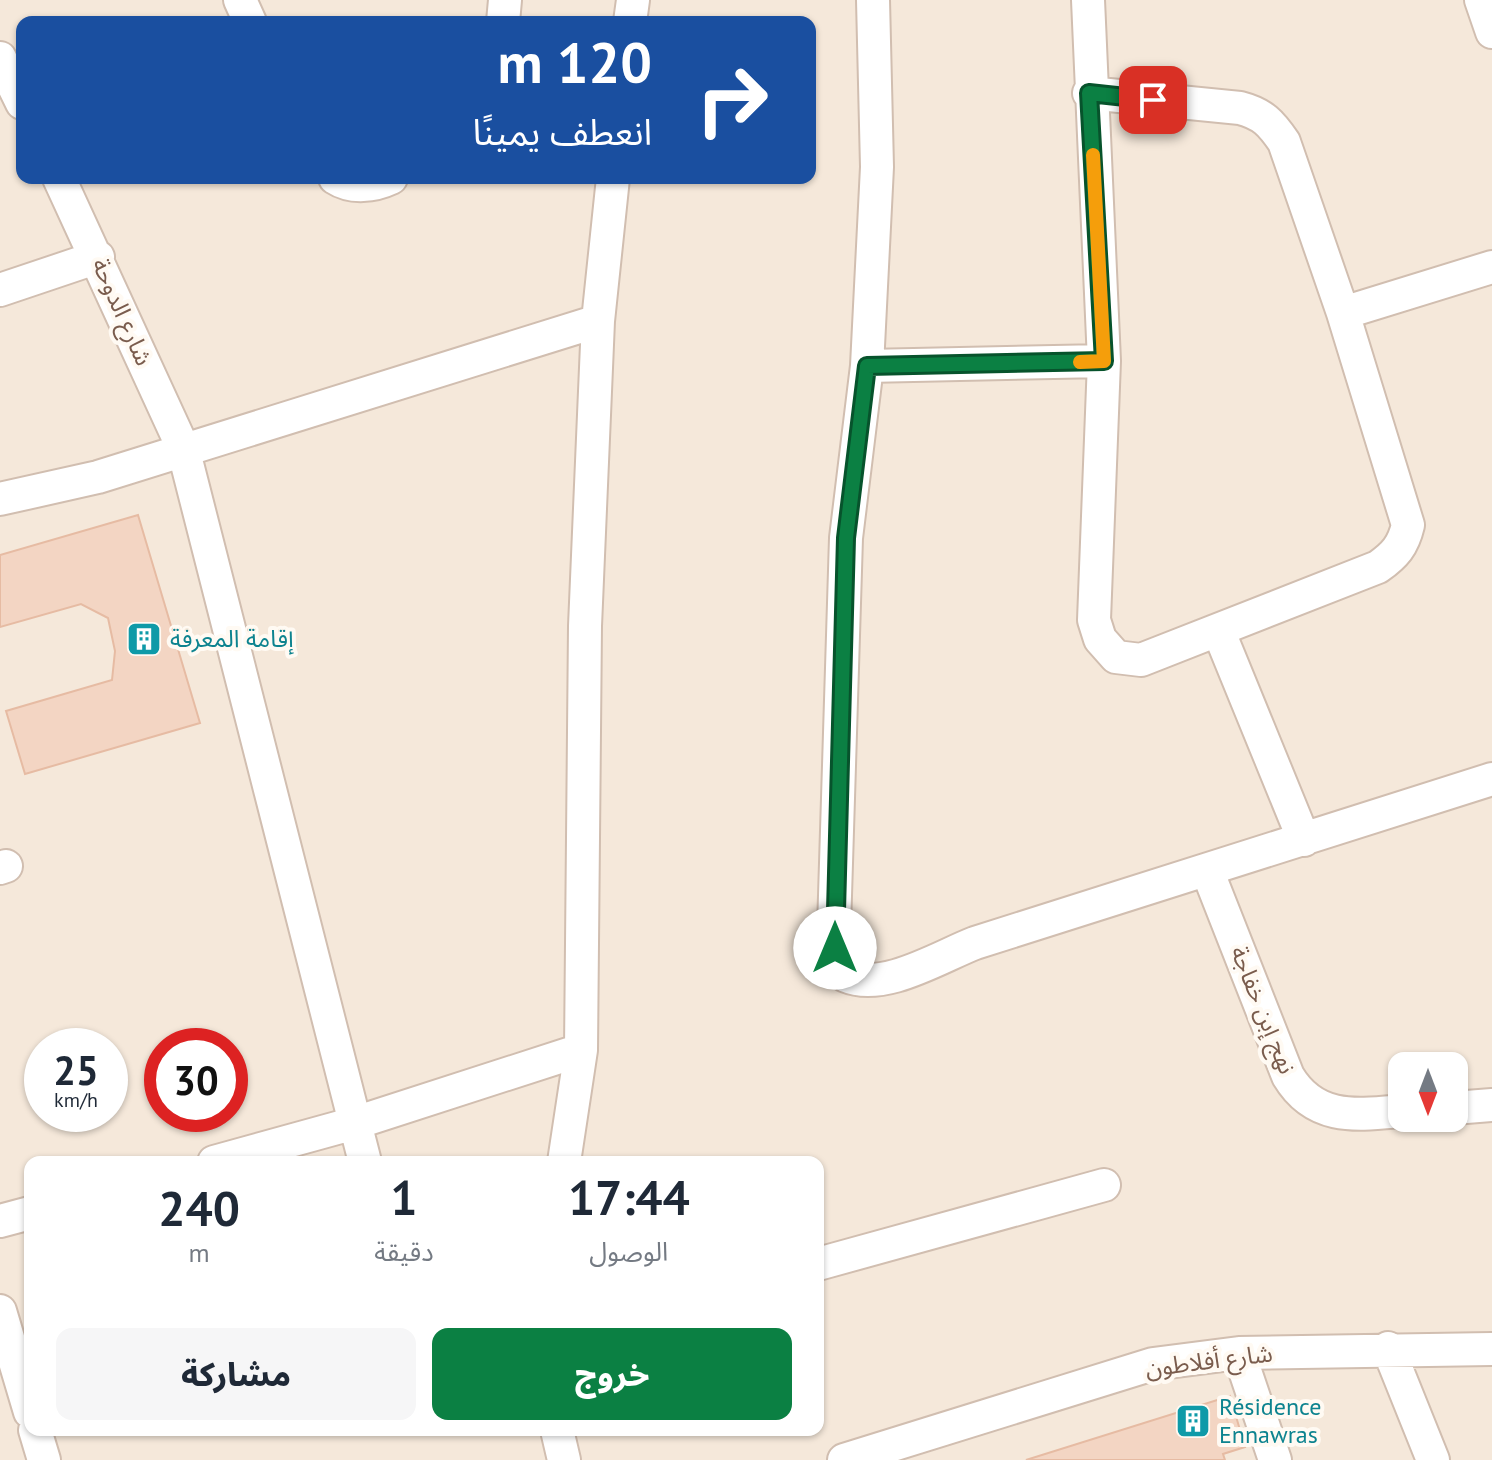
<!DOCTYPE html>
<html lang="ar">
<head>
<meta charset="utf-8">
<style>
  body { margin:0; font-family:"PT Sans","Noto Sans Arabic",sans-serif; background:#f6f6f7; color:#1f2937; direction:rtl; height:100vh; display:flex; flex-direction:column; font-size:30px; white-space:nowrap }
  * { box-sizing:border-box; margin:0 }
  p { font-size:26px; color:#747a83 }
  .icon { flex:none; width:44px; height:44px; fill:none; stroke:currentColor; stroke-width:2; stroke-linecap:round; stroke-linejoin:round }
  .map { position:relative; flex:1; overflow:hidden; direction:ltr }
  .side { position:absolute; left:24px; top:1156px; width:800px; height:280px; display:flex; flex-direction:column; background:#fff; border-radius:16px; box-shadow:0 2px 6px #0004; direction:rtl }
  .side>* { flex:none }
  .banner { position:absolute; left:16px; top:16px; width:800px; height:168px; border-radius:16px; box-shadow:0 2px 6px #0004; direction:rtl; background:#1a4fa0; color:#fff; overflow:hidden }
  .needle { width:52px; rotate:180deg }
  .tools { position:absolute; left:1388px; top:1052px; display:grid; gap:16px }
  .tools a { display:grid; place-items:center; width:80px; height:80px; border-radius:16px; background:#fff; box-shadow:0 2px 6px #0004; font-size:40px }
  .speed { position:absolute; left:24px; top:1028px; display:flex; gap:16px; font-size:40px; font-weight:700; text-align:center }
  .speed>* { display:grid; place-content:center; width:104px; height:104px; border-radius:50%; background:#fff; box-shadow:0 2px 6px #0004; line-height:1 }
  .speed small { font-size:20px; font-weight:400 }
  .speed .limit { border:12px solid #d22; background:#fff; color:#111 }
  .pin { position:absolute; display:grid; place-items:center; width:68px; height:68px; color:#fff; margin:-34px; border-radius:16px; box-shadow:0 4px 12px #0006 }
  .me { position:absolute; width:88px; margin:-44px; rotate:0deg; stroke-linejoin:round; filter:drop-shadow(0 0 6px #0008) }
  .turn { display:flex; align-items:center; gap:28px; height:168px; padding:0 32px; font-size:36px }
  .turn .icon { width:104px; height:104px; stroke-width:2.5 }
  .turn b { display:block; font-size:56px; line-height:68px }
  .eta { display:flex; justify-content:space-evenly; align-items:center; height:136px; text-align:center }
  .eta b { font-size:48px; font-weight:800; line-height:56px }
  .action { display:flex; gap:16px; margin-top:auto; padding:16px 32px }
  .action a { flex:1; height:92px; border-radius:16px; background:#0b8043; color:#fff; font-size:32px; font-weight:800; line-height:92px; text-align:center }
  .action a+a { background:#f6f6f7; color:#1f2937 }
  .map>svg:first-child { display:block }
  .residential { fill:#f5e8da; fill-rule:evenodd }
  .building { fill:#f3d5c3; stroke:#e6bba3; stroke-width:2 }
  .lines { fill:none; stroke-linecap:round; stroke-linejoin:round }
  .minor-casing { stroke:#d1beb0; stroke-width:36 }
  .minor { stroke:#fff; stroke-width:32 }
  .route-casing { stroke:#07532c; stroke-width:20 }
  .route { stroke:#0b8043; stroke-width:14 }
  .slow { stroke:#f59e0b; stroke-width:14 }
  .labels { text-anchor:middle; stroke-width:8; stroke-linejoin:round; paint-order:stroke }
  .street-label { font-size:24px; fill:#7a5c4d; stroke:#fffaf3 }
  .culture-label { font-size:24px; fill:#0d838f; stroke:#fffaf3; text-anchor:start }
</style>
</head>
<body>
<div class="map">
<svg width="1492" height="1460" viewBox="0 0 1492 1460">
  <rect width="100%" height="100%" fill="#fdf6ec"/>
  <path class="residential" d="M 0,0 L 1492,0 L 1492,1460 L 0,1460 ZM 22,22 L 810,22 L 810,178 L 22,178 ZM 42,1046 L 110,1046 L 110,1114 L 42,1114 ZM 162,1046 L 230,1046 L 230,1114 L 162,1114 ZM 1402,1066 L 1454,1066 L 1454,1118 L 1402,1118 ZM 30,1162 L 818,1162 L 818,1430 L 30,1430 Z"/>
  <path class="building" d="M 138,515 L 200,723 L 25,774 L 6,711 L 112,680 L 115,651 L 108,618 L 81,604 L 0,627 L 0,555 Z
    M 1230,1396 L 1245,1447 L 1223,1454 L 1225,1460 L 1026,1460 Z"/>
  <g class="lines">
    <g class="minor-casing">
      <path id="minor" d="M 240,0 L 250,22
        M 873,0 L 877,167 L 867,366 L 846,538 L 834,928 L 838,962 L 846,976 C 884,992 939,957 975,943 L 1492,779
        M 1088,0 L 1104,361 L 1094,620 L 1100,639 L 1116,657 L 1141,660 L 1378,567 C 1395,555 1403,546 1408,525 L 1343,313 L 1284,142 C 1271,123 1263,114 1240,108 L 1089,93
        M 1481,0 L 1492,32
        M 503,22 L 505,0
        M 630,22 L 633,0
        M 0,58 L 22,103
        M 59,178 L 183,448 L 365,1162
        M 335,178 C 352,189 374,186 391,178
        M 0,290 L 98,257
        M 1343,313 L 1492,267
        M 867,366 L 1104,361
        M 0,499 L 98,477 L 598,321
        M 1219,632 L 1304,840
        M 0,868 L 6,866
        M 1207,870 L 1288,1076 C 1315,1121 1356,1115 1402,1111
        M 1454,1108 L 1492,1105
        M 214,1162 L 355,1123 L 581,1050
        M 564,1162 L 581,1050 L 585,626 L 598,321 L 613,178
        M 0,1221 L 30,1213
        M 818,1264 L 1104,1185
        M 0,1311 L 30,1412
        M 1388,1348 L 1433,1460
        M 1239,1353 L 1275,1460
        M 35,1430 L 44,1460
        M 557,1430 L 564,1460
        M 844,1460 L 1153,1364 L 1239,1353 L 1492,1349"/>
    </g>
    <use href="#minor" class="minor"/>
  </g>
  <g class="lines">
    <g class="route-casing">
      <path id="route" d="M 835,948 L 846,538 L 867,366 L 1104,361 L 1089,93 L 1153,100"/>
    </g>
    <use href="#route" class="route"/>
    <path class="slow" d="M 1080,362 L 1104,361 L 1093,155"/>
  </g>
  <defs>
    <g id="building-square" transform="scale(1.8)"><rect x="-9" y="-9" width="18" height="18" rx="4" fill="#0f9aa8" stroke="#fffaf3"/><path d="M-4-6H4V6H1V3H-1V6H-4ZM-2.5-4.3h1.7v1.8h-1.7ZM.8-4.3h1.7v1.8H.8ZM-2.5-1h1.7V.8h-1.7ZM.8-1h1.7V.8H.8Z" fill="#fff"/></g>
  </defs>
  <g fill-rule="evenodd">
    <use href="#building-square" x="144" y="639"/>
    <use href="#building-square" x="1193" y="1421"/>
  </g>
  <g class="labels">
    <g class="street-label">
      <text transform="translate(122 312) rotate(66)" y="8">شارع الدوحة</text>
      <text transform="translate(1263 1010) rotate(68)" y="8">نهج إبن خفاجة</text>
      <text transform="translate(1209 1361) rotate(-7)" y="8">شارع أفلاطون</text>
    </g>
    <g class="culture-label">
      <text x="170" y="647">إقامة المعرفة</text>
      <text x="1219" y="1415">Résidence<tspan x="1219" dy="28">Ennawras</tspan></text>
    </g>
  </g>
</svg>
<div class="tools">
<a><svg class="needle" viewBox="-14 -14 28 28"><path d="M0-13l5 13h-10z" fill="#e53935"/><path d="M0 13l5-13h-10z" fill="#747a83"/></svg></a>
</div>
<div class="speed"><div>25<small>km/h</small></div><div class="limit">30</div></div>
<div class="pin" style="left:1153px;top:100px;background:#d93025"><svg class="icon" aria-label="arrive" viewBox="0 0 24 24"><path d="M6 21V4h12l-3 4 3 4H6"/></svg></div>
<svg class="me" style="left:835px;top:948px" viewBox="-20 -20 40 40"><circle r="19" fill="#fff"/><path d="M0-13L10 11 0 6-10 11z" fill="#0b8043"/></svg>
<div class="banner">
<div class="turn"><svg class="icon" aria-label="right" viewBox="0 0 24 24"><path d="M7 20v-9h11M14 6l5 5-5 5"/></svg><div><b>120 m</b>انعطف يمينًا</div></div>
</div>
<section class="side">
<div class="eta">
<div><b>17:44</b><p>الوصول</p></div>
<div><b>1</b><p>دقيقة</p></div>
<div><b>240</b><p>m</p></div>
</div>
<div class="action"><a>خروج</a><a>مشاركة</a></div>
</section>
</div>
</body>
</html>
